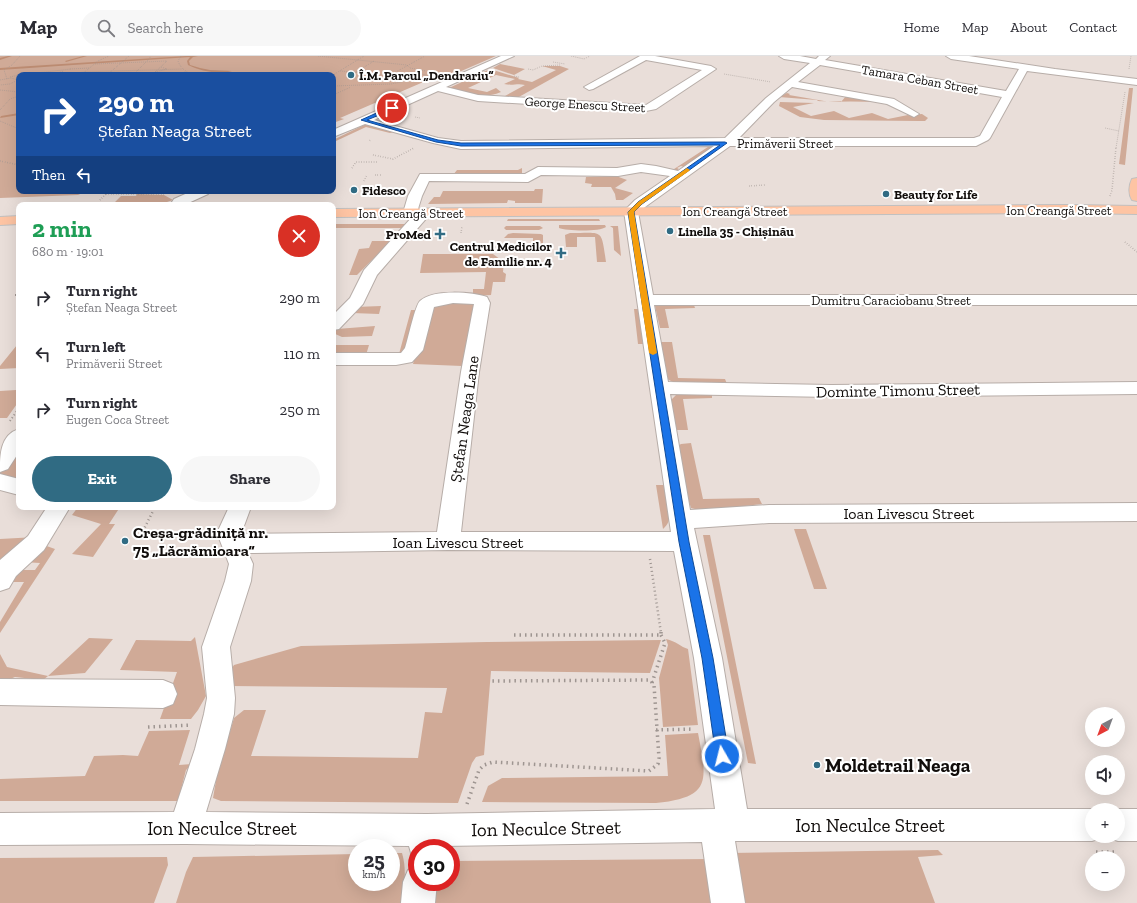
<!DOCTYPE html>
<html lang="en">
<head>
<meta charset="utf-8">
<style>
  body { margin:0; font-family:"Zilla Slab",serif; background:#f7f7f7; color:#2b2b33; height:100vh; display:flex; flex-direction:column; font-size:15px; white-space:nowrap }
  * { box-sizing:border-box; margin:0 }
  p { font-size:13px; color:#7c7c81 }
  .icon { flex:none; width:22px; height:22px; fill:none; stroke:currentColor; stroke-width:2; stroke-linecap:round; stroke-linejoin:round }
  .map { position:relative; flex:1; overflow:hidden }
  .details { position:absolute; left:16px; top:146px; width:320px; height:308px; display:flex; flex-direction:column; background:#fff; border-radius:8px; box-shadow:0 4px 16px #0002 }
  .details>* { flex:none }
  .banner { position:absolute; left:16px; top:16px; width:320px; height:122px; border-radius:8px; box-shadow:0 4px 16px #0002; background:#1a4fa0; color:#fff; overflow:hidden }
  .needle { width:26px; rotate:221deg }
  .controls { position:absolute; left:1085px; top:651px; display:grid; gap:8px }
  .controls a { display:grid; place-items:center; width:40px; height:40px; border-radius:50%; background:#fff; box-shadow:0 4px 16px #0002; font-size:20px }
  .speed { position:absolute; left:348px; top:783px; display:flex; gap:8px; font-size:20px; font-weight:700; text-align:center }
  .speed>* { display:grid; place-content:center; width:52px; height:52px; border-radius:50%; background:#fff; box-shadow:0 4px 16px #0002; line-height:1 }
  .speed small { font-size:10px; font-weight:400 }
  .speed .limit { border:6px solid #d22; background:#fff; color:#111 }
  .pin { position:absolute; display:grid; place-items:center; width:34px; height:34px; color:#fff; margin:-17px; border:2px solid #fff; border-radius:50%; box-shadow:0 1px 4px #0007 }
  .me { position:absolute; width:44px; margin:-22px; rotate:352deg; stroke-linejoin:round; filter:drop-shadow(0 0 3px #0008) }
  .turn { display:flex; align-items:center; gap:14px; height:84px; padding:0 16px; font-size:18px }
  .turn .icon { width:52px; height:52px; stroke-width:2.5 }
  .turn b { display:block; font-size:28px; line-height:34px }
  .then { display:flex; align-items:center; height:38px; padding:0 16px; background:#0003; gap:8px; font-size:15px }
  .round { display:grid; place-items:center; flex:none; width:42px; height:42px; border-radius:21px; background:#f7f7f7 }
  .overview { display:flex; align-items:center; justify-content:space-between; height:68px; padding:0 16px }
  h1 { font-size:24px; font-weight:700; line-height:30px; color:#1e9e55 }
  .action { display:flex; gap:8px; margin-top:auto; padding:8px 16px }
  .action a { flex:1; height:46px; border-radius:24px; background:#306b83; color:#fff; font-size:16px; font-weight:700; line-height:46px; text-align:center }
  .action a+a { background:#f7f7f7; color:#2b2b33 }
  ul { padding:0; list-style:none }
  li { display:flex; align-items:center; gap:12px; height:56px; padding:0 16px }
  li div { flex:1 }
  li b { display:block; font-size:15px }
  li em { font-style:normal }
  header { display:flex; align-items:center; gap:24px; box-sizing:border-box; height:56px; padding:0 20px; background:#fff; border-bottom:1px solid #e1e1e2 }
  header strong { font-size:19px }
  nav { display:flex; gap:22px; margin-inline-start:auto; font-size:14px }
  .search { width:280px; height:36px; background:#f7f7f7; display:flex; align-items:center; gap:10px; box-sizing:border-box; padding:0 14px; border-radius:22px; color:#7c7c81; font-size:15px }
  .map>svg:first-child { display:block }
  .green { fill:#d0aa97 }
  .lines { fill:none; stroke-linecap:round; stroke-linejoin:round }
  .stream { fill:#be8d73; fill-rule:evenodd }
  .minor-casing { stroke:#b7ada8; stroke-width:2 }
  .major-casing { stroke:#c1c0c0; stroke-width:2 }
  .path-far4 { stroke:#9e9591; stroke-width:1; stroke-dasharray:0.5 1.5; stroke-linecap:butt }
  .path-far3 { stroke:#9e9591; stroke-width:1.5; stroke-dasharray:0.5 2; stroke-linecap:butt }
  .path-far2 { stroke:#9e9591; stroke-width:2; stroke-dasharray:1 2.5; stroke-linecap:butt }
  .path-far1 { stroke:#9e9591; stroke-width:2.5; stroke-dasharray:1 3; stroke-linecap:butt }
  .path { stroke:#9e9591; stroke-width:3.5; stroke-dasharray:1.5 4; stroke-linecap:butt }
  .minor { fill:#fff; fill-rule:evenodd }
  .major { fill:#fec4a3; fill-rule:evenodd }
  .route { fill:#1a73e8; stroke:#114b97 }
  .slow { fill:#f59e0b }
  .poi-dot { fill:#306b83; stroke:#fff; stroke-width:1.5 }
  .labels { text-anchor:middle; stroke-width:4; stroke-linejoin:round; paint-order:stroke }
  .far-poi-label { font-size:13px; font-weight:bold; fill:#110d0b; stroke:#fff; text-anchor:start }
  .far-street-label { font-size:13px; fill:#110d0b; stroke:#fff }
  .street-label { font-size:16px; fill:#110d0b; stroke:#fff }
  .poi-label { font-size:16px; font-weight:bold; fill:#110d0b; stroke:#fff; text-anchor:start }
  .near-poi-label { font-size:19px; font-weight:bold; fill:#110d0b; stroke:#fff; text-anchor:start }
  .near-street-label { font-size:19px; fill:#110d0b; stroke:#fff }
</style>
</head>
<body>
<header>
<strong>Map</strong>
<div class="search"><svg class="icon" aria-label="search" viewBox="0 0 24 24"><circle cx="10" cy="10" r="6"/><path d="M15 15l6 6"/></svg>Search here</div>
<nav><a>Home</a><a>Map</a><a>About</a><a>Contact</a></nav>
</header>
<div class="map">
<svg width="1137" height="847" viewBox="0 0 1137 847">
  <rect width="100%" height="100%" fill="#e9ded9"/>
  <path class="green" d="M 0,0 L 496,0 L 443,23 L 435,21 L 340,62 L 344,63 L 333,67 L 333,19 L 19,19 L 19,135 L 87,135 L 78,139 L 0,142 Z
    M 500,8 L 525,13 L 514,19 L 493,12 Z
    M 542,10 L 560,10 L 569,13 L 517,42 L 505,40 L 525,29 C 517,27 513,30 504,28 L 515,23 L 496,19 L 468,32 L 487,36 L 496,32 L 501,36 C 482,44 467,37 449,32 L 490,13 L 519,22 L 518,23 L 532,26 L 556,14 Z
    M 1129,32 L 1133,32 L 1125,109 L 1119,108 Z
    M 787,37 L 790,38 L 789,39 L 824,45 L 841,46 L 846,40 L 883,46 L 818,45 L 817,44 L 779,41 Z
    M 780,46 L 814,47 L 793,51 L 811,60 L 834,55 L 849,62 L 872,57 L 888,63 L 908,59 L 922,58 L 928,62 L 925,65 L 918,65 L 824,64 L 800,61 L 779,50 Z
    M 366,68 L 394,76 L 390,77 L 366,71 L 336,85 L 333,84 Z
    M 711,89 L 715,90 L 684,111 L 681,110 L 677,112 L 679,113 L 675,116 L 671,115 Z
    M 522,112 L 522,120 L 453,119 L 457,114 L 518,114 Z
    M 616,120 L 627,124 L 615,132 L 633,137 L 623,144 L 616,144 L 615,138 L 611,131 L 591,131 L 592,128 L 585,127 L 586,121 Z
    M 535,133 L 543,133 L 542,147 L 515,147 L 515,145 L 508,144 L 507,147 L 428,148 L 434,141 L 440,141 L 443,135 L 534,135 Z
    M 137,138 L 164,139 L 173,144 L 161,148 L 112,149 L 121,140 L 136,140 Z
    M 508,163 L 599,163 L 600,165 L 507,165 Z
    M 333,168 L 408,168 L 408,172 L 333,172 Z
    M 559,169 L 605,169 L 606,171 C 600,176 566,175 559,172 Z
    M 506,170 L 540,170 L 543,172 L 539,174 L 506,174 L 504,172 Z
    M 610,170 L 618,170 L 621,200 L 614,194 L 613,172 Z
    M 513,177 L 541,178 L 543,179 L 543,191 L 533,191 L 533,182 L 504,182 L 508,178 Z
    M 570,177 C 604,177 601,172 606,206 L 597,206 L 595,181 L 577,181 L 577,191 L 566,191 L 565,179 Z
    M 372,185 L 391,185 L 357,219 L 349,219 L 359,193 L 369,192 Z
    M 423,198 L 493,198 L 504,206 L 503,216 L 506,218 L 505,226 L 493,226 L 491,239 L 473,240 L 473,233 L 484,233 L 486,216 L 420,217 Z
    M 466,245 L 475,248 L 462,310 L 413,308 L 428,253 L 434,249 Z
    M 658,248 L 694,249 L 695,252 L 665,253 L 669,272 L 660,272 L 655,250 Z
    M 381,250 L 379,258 L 352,257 L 355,251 Z
    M 634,253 L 639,253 L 643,288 L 638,288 Z
    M 411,254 L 419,254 L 407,294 L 399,298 Z
    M 375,270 L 372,280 L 342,281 L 333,277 L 337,273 Z
    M 659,286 L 672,286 L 678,322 L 725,323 L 727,328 L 675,327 L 667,323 Z
    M 17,289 L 19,289 L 19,312 L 0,313 L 0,310 Z
    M 334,289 L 369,289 L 366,299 L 333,299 Z
    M 19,330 L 19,345 L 7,362 L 0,362 L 0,335 L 16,334 Z
    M 685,338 L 712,339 L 712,342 L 683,343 L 688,374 L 673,374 L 670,345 L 676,339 Z
    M 691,387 L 703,443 L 759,442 L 762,448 L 703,455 L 691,452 L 684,430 L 676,391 L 681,388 Z
    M 19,390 L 19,425 L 0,423 L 0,417 Z
    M 656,429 L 665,429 C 667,442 676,463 663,473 Z
    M 78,451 L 120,451 L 109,468 L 115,468 L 93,501 L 72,498 L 101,468 L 72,459 Z
    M 794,473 L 806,473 L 827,533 L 814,533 Z
    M 703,479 L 710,479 L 756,708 L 748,707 Z
    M 36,481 L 0,505 L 0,483 Z
    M 41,488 L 55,493 L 0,577 L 0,566 L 24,526 L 12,526 L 18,514 L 35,514 L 40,507 L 23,506 Z
    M 195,581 L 206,640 L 198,654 L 191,663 L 160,663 L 177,616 L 120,614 L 136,584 L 191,585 Z
    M 89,582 L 113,583 L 85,617 L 48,620 L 43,624 L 15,621 L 0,627 L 0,598 L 7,611 L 48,620 Z
    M 666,583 C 676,585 681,591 688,593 L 698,669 L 663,671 L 659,622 L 668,589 Z
    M 661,584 L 650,617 L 491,615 L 484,699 L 476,701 L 472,707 L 458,747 L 221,745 L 213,742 L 217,719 L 234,662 L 244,654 L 266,654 L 251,700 L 418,702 L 425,656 L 442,657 L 447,632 L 229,630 L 228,618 L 234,609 L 301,590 L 487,586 Z
    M 190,674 L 179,709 L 192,708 L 186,714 L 178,745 L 0,745 L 0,723 L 85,720 L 94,700 L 123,699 L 138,700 L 149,675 Z
    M 698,677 C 707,725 712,741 656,747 L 482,746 L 488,730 L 502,722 L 668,720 L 665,679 Z
    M 938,794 L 943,799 L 918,801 L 935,847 L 734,847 L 729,797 Z
    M 391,797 L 402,797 C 407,813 404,830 403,847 L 176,847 L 186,816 L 193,801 L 357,798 L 357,826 L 391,826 Z
    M 167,801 L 168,809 L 154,847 L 0,847 L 0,802 Z
    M 712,803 L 717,847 L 430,847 L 434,826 L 451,826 L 451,805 Z"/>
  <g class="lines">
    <path class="stream" d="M 8,0 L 12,0 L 0,4 L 0,2 Z
      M 83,0 L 87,0 L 66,6 L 65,5 Z
      M 186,0 L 198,0 L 193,1 L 189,5 L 190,9 L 200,12 L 210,14 L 232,15 C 219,19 200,15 188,9 L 187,5 L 190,1 L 0,14 L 0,12 Z
      M 19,57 L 19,59 L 0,62 L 1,60 Z"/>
    <g class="minor-casing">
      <path id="minor" d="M 501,0 L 514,0 L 446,31 L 478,39 L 646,49 L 702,14 L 646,4 L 593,33 L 589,34 L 584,31 L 640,0 L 655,0 L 711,10 L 716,13 L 656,53 L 646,55 L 478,45 L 438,35 L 374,64 L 438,82 L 461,85 L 725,82 L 766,42 L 810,7 L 784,3 L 779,0 L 800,0 L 816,3 L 819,0 L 830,0 L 825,4 L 1006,35 L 1019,13 L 951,3 L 946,0 L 969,0 L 1055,13 L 1137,23 L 1137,29 L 1027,15 L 990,82 L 988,84 L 976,90 L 730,90 L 638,156 L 653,239 L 1137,239 L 1137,249 L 654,249 L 668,326 L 831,329 L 1137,326 L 1137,338 L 831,341 L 670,338 L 690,454 L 769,449 L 1137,447 L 1137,465 L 769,467 L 694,472 L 722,602 L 747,753 L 1092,753 L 1095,754 L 1092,754 L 1092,780 L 1104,781 L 1092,785 L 735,785 L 745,847 L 711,847 L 702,786 L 442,790 L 442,792 L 417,792 L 417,805 L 413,804 L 409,790 L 185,788 L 0,789 L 0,757 L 174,756 L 195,693 L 204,658 L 207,642 L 202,591 L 225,525 L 229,508 L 217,477 L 229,451 L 251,451 L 241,478 L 437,476 L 461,316 L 474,248 L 453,247 L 434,251 L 423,294 L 412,306 L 396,309 L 333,309 L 333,297 L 401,297 L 405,292 C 408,284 415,249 420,245 C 433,233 472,236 487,241 L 490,247 L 479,316 L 461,476 L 671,476 L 624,155 L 635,144 L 670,120 L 641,116 L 618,120 L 541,119 L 528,126 L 429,125 L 422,140 L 417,156 L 424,153 L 429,154 L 431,157 L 377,219 L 363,248 L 339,273 L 333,274 L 333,259 L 350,242 L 364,214 L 413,160 L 405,160 L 403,157 L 408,140 L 420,118 L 525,118 L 538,111 L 617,112 L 641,108 L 656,110 L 678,115 L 714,90 L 461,93 L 433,87 L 365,68 L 333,81 L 333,74 ZM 820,9 L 1002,41 L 980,80 L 974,82 L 739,82 L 774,46 L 792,31 L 887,48 L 914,61 L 919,58 L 894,43 L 798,26 ZM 448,494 L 674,495 L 694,602 L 715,753 L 427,758 L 206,756 L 225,693 L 234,658 L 235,642 L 230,591 L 251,525 L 253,508 L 248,497 Z
        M 192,135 L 210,135 L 208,138 L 184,149 L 170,149 L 174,143 Z
        M 19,373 L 19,396 L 8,413 L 0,416 C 0,399 0,379 19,373 Z
        M 0,418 L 19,423 L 19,439 L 0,434 Z
        M 47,451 L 70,451 L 44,494 L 16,520 L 9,532 L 0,535 L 0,504 L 28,480 Z
        M 0,623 L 163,624 L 173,628 L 177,638 L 173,648 L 163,652 L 0,649 Z
        M 1118,753 L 1137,753 L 1137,785 L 1118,785 L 1106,781 L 1118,780 L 1118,754 L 1115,754 Z
        M 417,810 L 417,826 L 437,826 L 435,847 L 401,847 L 403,826 L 408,814 Z"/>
    </g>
    <g class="major-casing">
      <path id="major" d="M 1137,122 L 1137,145 L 1132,144 C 1128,138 1129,129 1132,123 Z
        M 1071,149 L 1137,150 L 1137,158 L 1071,157 L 333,161 L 333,153 Z
        M 19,160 L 19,168 L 0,169 L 0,161 Z"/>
    </g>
    <path class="path-far4" d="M 181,0 L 178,5 C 181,13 186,16 194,19
      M 318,0 L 407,9 L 410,12 L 426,15
      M 571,0 L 584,3 L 590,0
      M 553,6 L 565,8
      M 95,8 L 167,5 L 152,19
      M 70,13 L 90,12
      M 528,13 L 533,14 L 542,10 L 560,9
      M 1129,13 L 1131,0
      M 340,15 L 388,19 L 421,18 L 431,20
      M 155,16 L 167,13 L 161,11
      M 353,18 L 374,5
      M 724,18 L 771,26
      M 20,19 L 71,13
      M 49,19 L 64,15
      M 65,19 L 83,16 L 182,13
      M 81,19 L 98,5 L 109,0
      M 107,19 L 129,0
      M 133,19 L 150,2 L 150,0
      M 177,19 L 185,16
      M 333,19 L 364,0
      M 514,20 L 519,21
      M 10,21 L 19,19
      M 7,23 L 4,14 L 12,9 L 20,0
      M 383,23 L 425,0
      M 0,24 L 11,22 L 18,24 L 10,28 L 0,29
      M 333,30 L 391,28 L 425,21
      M 0,34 L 19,36
      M 333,39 L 351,31
      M 0,54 L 10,43 L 19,40
      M 415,61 L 420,62
      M 0,65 L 19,73
      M 1105,72 L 1119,75
      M 369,84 L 371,85
      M 1116,92 L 1125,36"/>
    <path class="path-far3" d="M 373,99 L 393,103 L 414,92
      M 0,105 L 19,109
      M 352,112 L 356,106 L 377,106
      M 375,119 L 382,119
      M 364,125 L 367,119
      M 749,130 L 765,129
      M 106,138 L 166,138
      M 1110,140 L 1112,134 L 1116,91
      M 100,144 L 109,135
      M 461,177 L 462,170
      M 1125,186 L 1137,196"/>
    <path class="path-far2" d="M 15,239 L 19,239
      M 17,261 L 19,258
      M 10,365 L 19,352"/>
    <path class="path-far1" d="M 143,475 L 155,451
      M 650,503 L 661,577"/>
    <path class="path" d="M 514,579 L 661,579 L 661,576
      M 652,627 L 665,587 L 661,579
      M 148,671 L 191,669
      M 656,674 L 694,673
      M 467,748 L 479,714 L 484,709 L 493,706 L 649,715 L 658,708 L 659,702 L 654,629 L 650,624 L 492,625
      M 1096,796 L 1115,796"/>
    <use href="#minor" class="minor"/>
    <use href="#major" class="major"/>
  </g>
  <path class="route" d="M 392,50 L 394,53 L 367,64 L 438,84 L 461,87 L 725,86 L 727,87 L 642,148 L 634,156 L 689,486 L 713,602 L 729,700 L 727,704 L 722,706 L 718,704 L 716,700 L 702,602 L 679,486 L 628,156 L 638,146 L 720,89 L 461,90 L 436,86 L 361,64 Z"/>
  <path class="slow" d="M 687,112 L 690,114 L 689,115 L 642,148 L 634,156 L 657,297 L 653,299 L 649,297 L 628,156 L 638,146 Z"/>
  <g class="poi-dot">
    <circle cx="351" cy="19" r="4"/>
    <circle cx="354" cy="134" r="4"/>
    <circle cx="886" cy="138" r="4"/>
    <circle cx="670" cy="175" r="4"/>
    <path d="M438 172h4v4h4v4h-4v4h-4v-4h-4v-4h4z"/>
    <path d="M559 191h4v4h4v4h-4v4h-4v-4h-4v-4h4z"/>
    <circle cx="125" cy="485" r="4"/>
    <circle cx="817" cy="709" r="4"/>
  </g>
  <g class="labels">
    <g class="far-poi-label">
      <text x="359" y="24">Î.M. Parcul „Dendrariu”</text>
      <text x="362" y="139">Fidesco</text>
      <text x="894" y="143">Beauty for Life</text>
      <text x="678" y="180">Linella 35 - Chișinău</text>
      <text x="431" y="183" text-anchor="end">ProMed</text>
      <text x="552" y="195" text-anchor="end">Centrul Medicilor<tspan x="552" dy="15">de Familie nr. 4</tspan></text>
    </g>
    <g class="far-street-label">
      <text transform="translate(920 23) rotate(10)" y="5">Tamara Ceban Street</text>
      <text transform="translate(585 48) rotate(3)" y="5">George Enescu Street</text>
      <text x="785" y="92">Primăverii Street</text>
      <text x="1059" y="159">Ion Creangă Street</text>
      <text x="735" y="160">Ion Creangă Street</text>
      <text x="411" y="162">Ion Creangă Street</text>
      <text x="891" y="249">Dumitru Caraciobanu Street</text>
    </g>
    <g class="street-label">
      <text transform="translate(898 334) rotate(-1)" y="6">Dominte Timonu Street</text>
      <text transform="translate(464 363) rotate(-82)" y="6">Ștefan Neaga Lane</text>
      <text x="909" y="463">Ioan Livescu Street</text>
      <text x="458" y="492">Ioan Livescu Street</text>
    </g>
    <g class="poi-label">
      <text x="133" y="482">Creșa-grădiniță nr.<tspan x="133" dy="18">75 „Lăcrămioara”</tspan></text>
    </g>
    <g class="near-poi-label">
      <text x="825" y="716">Moldetrail Neaga</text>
    </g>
    <g class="near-street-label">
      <text x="870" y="776">Ion Neculce Street</text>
      <text x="222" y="779">Ion Neculce Street</text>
      <text transform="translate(546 772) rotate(-1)" y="7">Ion Neculce Street</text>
    </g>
  </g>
</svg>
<div class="controls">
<a><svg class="needle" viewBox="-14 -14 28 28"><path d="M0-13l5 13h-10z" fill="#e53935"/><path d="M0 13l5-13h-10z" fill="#7c7c81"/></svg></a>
<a><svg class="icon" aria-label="sound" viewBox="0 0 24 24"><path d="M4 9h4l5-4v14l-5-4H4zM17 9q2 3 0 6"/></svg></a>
<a>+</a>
<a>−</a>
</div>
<div class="speed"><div>25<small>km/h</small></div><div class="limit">30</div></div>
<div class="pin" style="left:392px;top:52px;background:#d93025"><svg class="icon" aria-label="arrive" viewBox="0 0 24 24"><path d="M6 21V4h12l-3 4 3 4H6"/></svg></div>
<svg class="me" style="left:722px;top:700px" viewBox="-20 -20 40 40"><circle r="17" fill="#1a73e8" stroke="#fff" stroke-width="3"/><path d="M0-11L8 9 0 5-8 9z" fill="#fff"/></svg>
<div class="banner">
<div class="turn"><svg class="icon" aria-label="right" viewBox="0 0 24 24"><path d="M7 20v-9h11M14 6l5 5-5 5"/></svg><div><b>290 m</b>Ștefan Neaga Street</div></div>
<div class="then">Then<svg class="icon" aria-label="left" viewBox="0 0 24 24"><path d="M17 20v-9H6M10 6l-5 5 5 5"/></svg></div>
</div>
<section class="details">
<div class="overview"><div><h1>2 min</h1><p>680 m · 19:01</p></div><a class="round" style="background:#d93025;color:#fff"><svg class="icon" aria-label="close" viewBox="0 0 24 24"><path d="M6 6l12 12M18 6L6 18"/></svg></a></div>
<ul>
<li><svg class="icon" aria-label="right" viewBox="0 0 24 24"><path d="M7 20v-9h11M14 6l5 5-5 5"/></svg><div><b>Turn right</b><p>Ștefan Neaga Street</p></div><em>290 m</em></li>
<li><svg class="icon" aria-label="left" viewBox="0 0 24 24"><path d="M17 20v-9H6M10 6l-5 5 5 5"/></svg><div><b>Turn left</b><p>Primăverii Street</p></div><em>110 m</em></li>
<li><svg class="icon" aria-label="right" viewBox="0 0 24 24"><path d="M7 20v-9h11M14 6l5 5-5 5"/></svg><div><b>Turn right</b><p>Eugen Coca Street</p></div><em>250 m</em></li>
</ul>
<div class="action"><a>Exit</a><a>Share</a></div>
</section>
</div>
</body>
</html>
